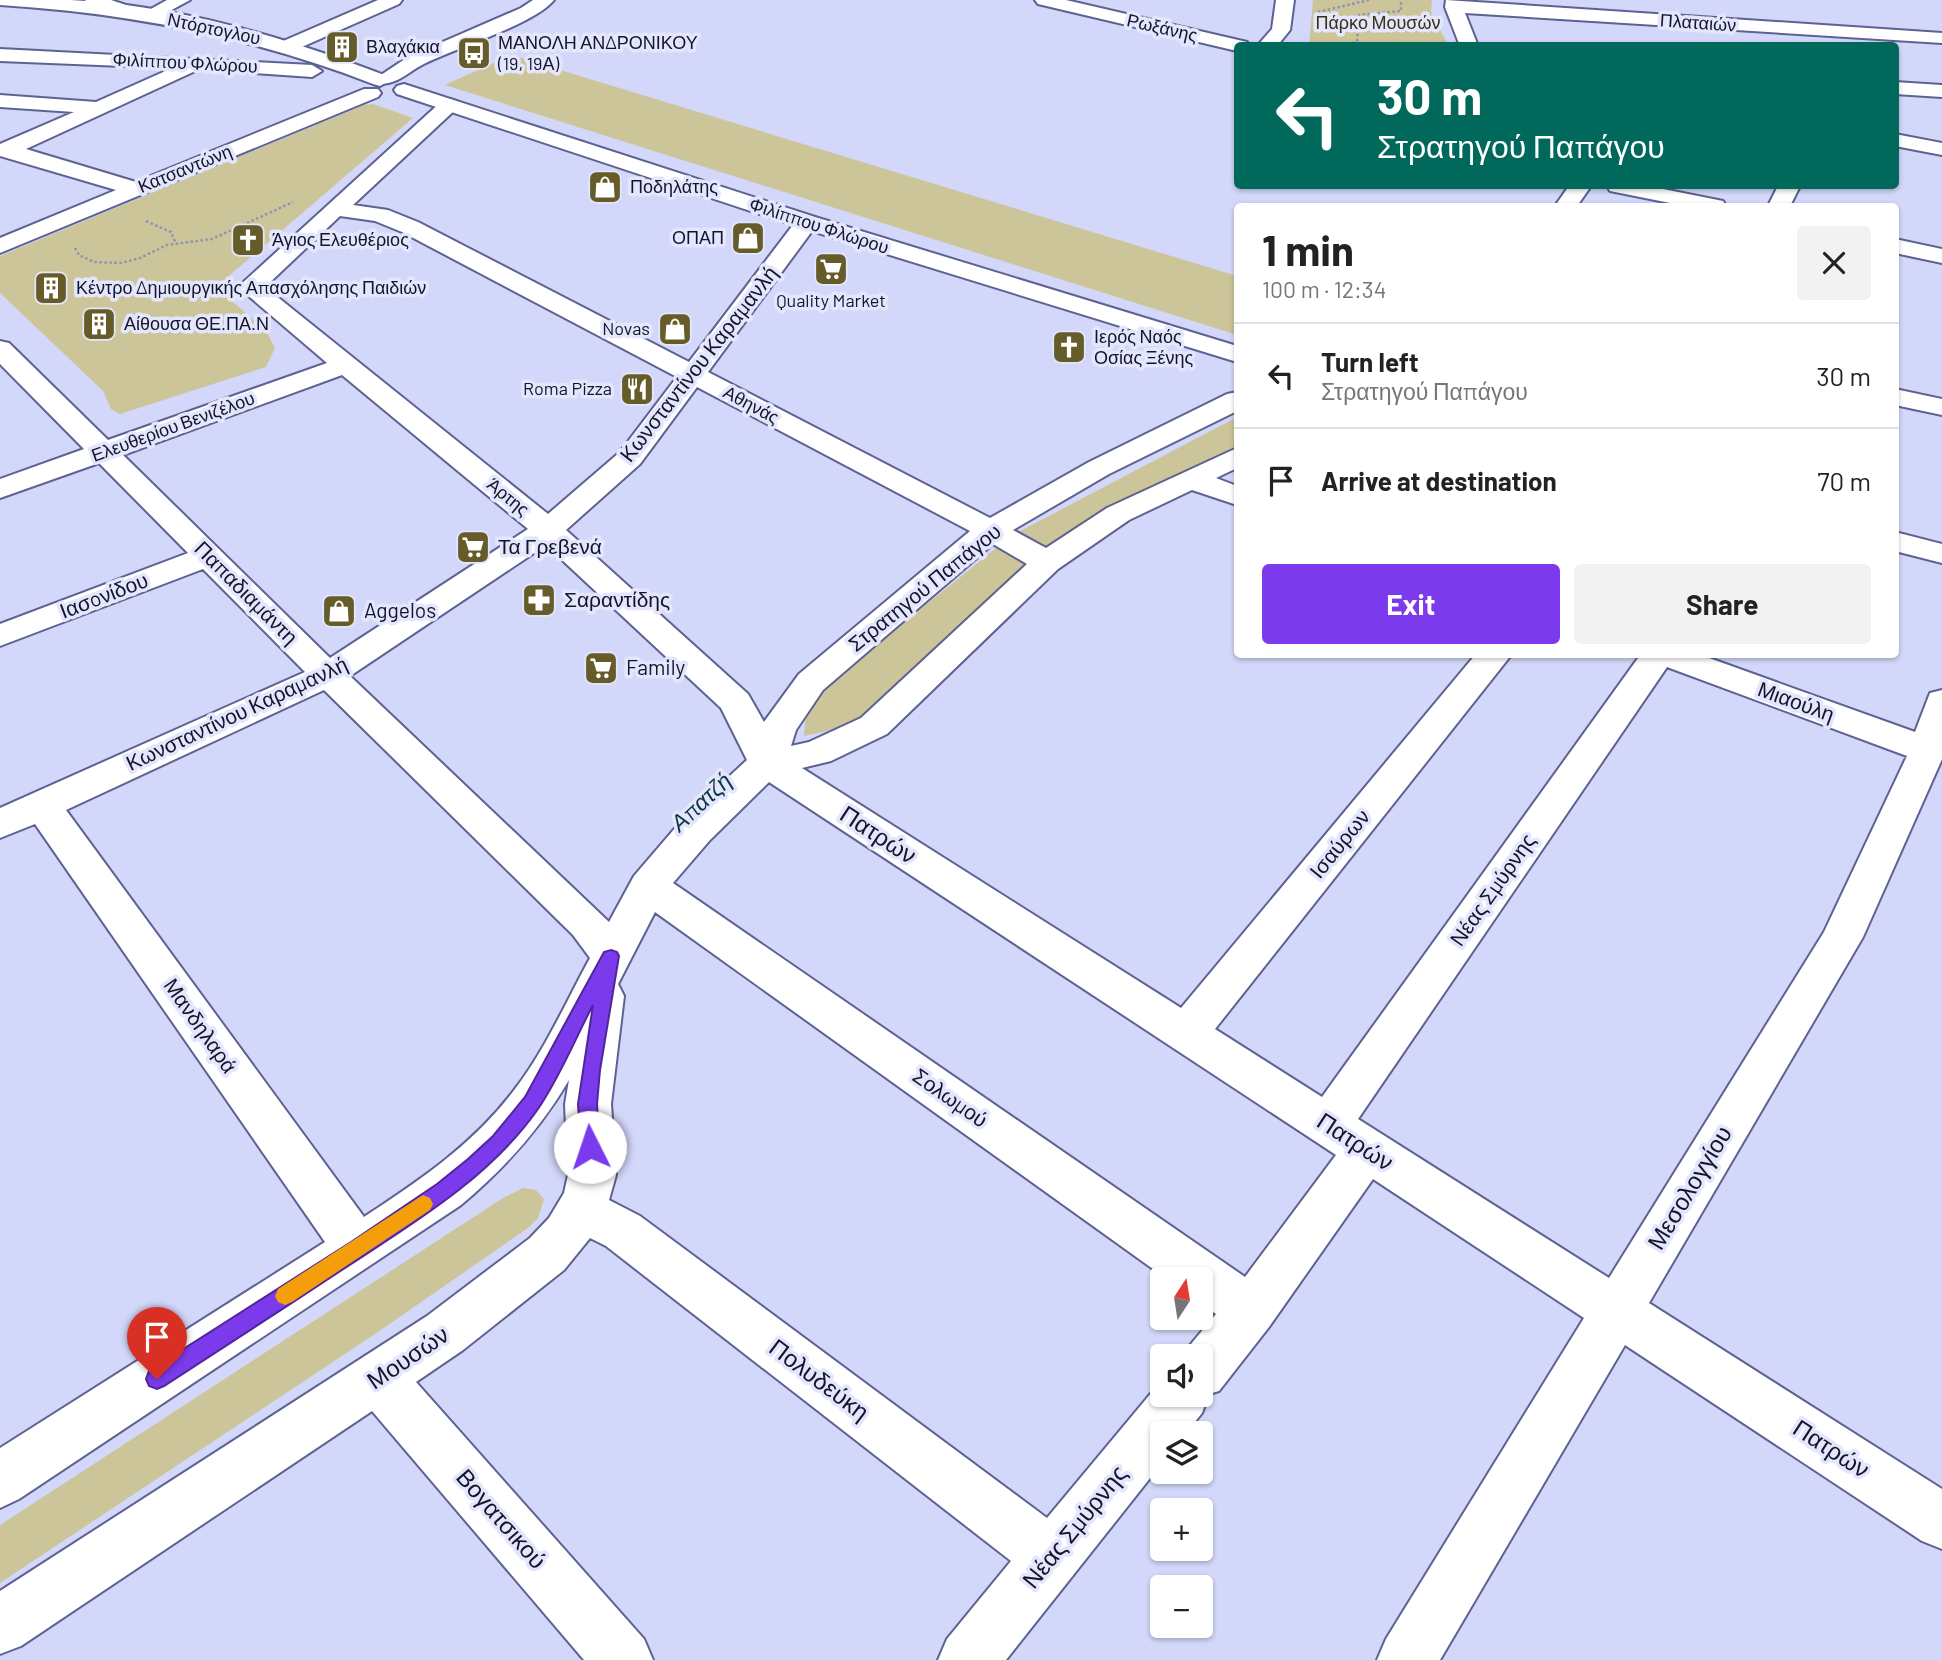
<!DOCTYPE html>
<html lang="en">
<head>
<meta charset="utf-8">
<style>
  body { margin:0; font-family:Barlow,sans-serif; background:#f2f2f2; color:#222; height:100vh; display:flex; flex-direction:column; font-size:26px; white-space:nowrap }
  * { box-sizing:border-box; margin:0 }
  p { font-size:23px; color:#767676 }
  .icon { flex:none; width:38px; height:38px; fill:none; stroke:currentColor; stroke-width:2; stroke-linecap:round; stroke-linejoin:round }
  .map { position:relative; flex:1; overflow:hidden }
  .drawer { position:absolute; left:1234px; top:203px; width:665px; height:455px; display:flex; flex-direction:column; background:#fff; border-radius:7px; box-shadow:0 2px 5px #0004 }
  .drawer>* { flex:none }
  .hud { position:absolute; left:1234px; top:42px; width:665px; height:147px; border-radius:7px; box-shadow:0 2px 5px #0004; background:#00695c; color:#fff; overflow:hidden }
  .needle { width:46px; rotate:12deg }
  .fabs { position:absolute; left:1150px; top:1267px; display:grid; gap:14px }
  .fabs a { display:grid; place-items:center; width:63px; height:63px; border-radius:7px; background:#fff; box-shadow:0 2px 5px #0004; font-size:35px }
  .pin { position:absolute; display:grid; place-items:center; width:60px; height:60px; color:#fff; margin:-72px -30px; border-radius:50% 50% 50% 0; rotate:-45deg; box-shadow:0 0 7px #0007 }
  .pin .icon { rotate:45deg }
  .me { position:absolute; width:77px; margin:-38px; rotate:356deg; stroke-linejoin:round; filter:drop-shadow(0 0 5px #0008) }
  .turn { display:flex; align-items:center; gap:24px; height:147px; padding:0 28px; font-size:32px }
  .turn .icon { width:91px; height:91px; stroke-width:2.5 }
  .turn b { display:block; font-size:49px; line-height:60px }
  .round { display:grid; place-items:center; flex:none; width:74px; height:74px; border-radius:7px; background:#f2f2f2 }
  .head { display:flex; align-items:center; justify-content:space-between; height:119px; padding:0 28px }
  h1 { font-size:42px; font-weight:700; line-height:52px }
  .action { display:flex; gap:14px; margin-top:auto; padding:14px 28px }
  .action a { flex:1; height:80px; border-radius:7px; background:#7c3aed; color:#fff; font-size:28px; font-weight:700; line-height:80px; text-align:center }
  .action a+a { background:#f2f2f2; color:#222 }
  ul { padding:0; list-style:none }
  li { display:flex; align-items:center; gap:21px; height:105px; padding:0 28px; border-top:2px solid #e0e0e0 }
  li div { flex:1 }
  li b { display:block; font-size:26px }
  li em { font-style:normal }
  .map>svg:first-child { display:block }
  .green { fill:#cdc59a }
  .lines { fill:none; stroke-linecap:round; stroke-linejoin:round }
  .minor-casing { stroke:#5d6292; stroke-width:4 }
  .major-casing { stroke:#5d6292; stroke-width:4 }
  .path { stroke:#8f93b0; stroke-width:2.5; stroke-dasharray:2.5 2.5; stroke-linecap:butt }
  .minor { fill:#fff; fill-rule:evenodd }
  .major { fill:#fff; fill-rule:evenodd }
  .route { fill:#7c3aed; stroke:#51269a; stroke-width:2 }
  .slow { fill:#f59e0b }
  .labels { text-anchor:middle; stroke-width:7; stroke-linejoin:round; paint-order:stroke }
  .far-park-label { font-size:18px; fill:#383213; stroke:#e3e6fd }
  .far-street-label { font-size:18px; fill:#141529; stroke:#e3e6fd }
  .far-poi-label { font-size:18px; fill:#141529; stroke:#e3e6fd; text-anchor:start }
  .street-label { font-size:21px; fill:#141529; stroke:#e3e6fd }
  .poi-label { font-size:21px; fill:#141529; stroke:#e3e6fd; text-anchor:start }
  .water-label { font-size:23px; font-style:italic; fill:#0c3540; stroke:#e3e6fd }
  .near-street-label { font-size:24px; fill:#141529; stroke:#e3e6fd }
</style>
</head>
<body>
<div class="map">
<svg width="1942" height="1660" viewBox="0 0 1942 1660">
  <rect width="100%" height="100%" fill="#d3d8fa"/>
  <path class="green" d="M 1313,0 L 1432,0 L 1431,12 L 1448,45 L 1309,45 Z
    M 511,55 L 1237,276 L 1237,335 L 445,85 Z
    M 373,104 L 413,118 L 216,287 L 266,331 L 275,348 L 266,367 L 120,414 L 111,409 L 103,391 L 0,293 L 0,256 L 364,105 Z
    M 1237,417 L 1237,445 L 1046,550 L 851,726 L 804,736 L 807,701 L 1011,536 Z
    M 523,1188 L 536,1190 L 544,1199 L 538,1218 L 528,1228 L 378,1332 L 0,1583 L 0,1525 L 503,1198 Z"/>
  <g class="lines">
    <g class="minor-casing">
      <path id="minor" d="M 85,0 L 111,0 L 138,9 L 141,13 L 132,18 L 88,4 Z
        M 167,0 L 190,0 L 155,19 L 149,20 L 140,15 Z
        M 378,0 L 402,0 L 399,4 L 295,50 L 288,52 L 279,46 L 281,42 Z
        M 533,0 L 554,0 C 535,24 453,49 422,65 C 408,72 394,87 378,83 L 375,79 L 408,57 L 521,8 Z
        M 1035,0 L 1066,0 L 1247,42 L 1249,46 L 1237,46 L 1237,51 L 1038,4 Z
        M 1276,0 L 1294,0 L 1290,30 L 1277,46 L 1257,46 L 1272,29 Z
        M 1446,0 L 1942,33 L 1942,43 L 1465,13 L 1478,46 L 1460,46 L 1445,7 Z
        M 197,57 L 204,59 L 206,63 L 204,67 L 26,149 L 136,182 L 364,89 L 378,89 L 381,93 L 378,97 L 0,253 L 0,238 L 116,190 L 0,156 L 0,144 L 74,112 L 0,107 L 0,95 L 96,102 Z
        M 1895,82 L 1942,85 L 1942,97 L 1895,94 Z
        M 449,99 L 456,101 L 459,105 L 456,109 L 353,205 L 388,210 L 418,222 L 689,362 L 799,217 L 815,217 L 818,222 L 815,227 L 708,372 L 990,518 L 1089,462 L 1227,394 L 1237,392 L 1237,411 L 1109,474 L 1013,530 L 1046,548 L 1107,508 L 1237,448 L 1237,468 L 1216,478 L 1237,486 L 1237,505 L 1192,490 L 1129,520 L 1058,569 L 887,734 L 831,761 L 802,768 L 1181,1008 L 1476,654 L 1512,654 L 1215,1029 L 1322,1097 L 1641,654 L 1698,654 L 1915,732 L 1930,693 L 1942,690 L 1942,759 L 1863,937 L 1649,1303 L 1942,1489 L 1942,1549 L 1922,1541 L 1625,1345 L 1440,1660 L 1377,1660 L 1386,1639 L 1584,1318 L 1373,1179 L 1269,1327 L 1219,1391 L 1209,1394 L 1202,1413 L 1186,1433 L 1162,1433 L 1162,1463 L 1006,1660 L 938,1660 L 947,1639 L 1011,1561 L 606,1246 L 590,1238 L 564,1270 L 463,1350 L 416,1382 L 644,1639 L 653,1660 L 584,1660 L 372,1411 L 21,1646 L 0,1654 L 0,1591 L 427,1316 L 530,1238 L 549,1218 L 564,1193 L 568,1175 L 565,1104 L 569,1080 C 540,1129 505,1168 461,1205 L 19,1499 L 0,1508 L 0,1448 L 325,1242 L 35,824 L 0,838 L 0,808 L 305,672 L 203,569 L 0,646 L 0,624 L 188,553 L 99,463 L 0,498 L 0,479 L 84,449 L 0,364 L 0,341 L 9,343 L 108,440 L 327,363 L 238,287 L 442,101 ZM 340,216 L 375,221 L 402,232 L 677,377 L 620,452 L 548,514 L 265,287 ZM 342,375 L 528,529 L 330,658 L 123,455 ZM 697,387 L 970,531 L 799,674 L 764,722 L 748,694 L 566,530 L 640,464 ZM 993,544 L 1027,564 L 861,718 L 809,742 L 791,746 L 796,730 L 823,690 ZM 546,545 L 721,708 L 747,760 L 682,820 L 634,876 L 609,922 L 350,676 ZM 1667,667 L 1907,756 L 1824,932 L 1609,1278 L 1358,1119 ZM 324,690 L 573,935 L 590,958 C 566,1002 545,1050 515,1089 C 474,1144 420,1180 364,1217 L 66,810 ZM 769,782 L 1336,1155 L 1245,1277 L 673,883 L 710,840 ZM 655,912 L 1167,1279 L 1200,1279 L 1200,1303 L 1216,1314 L 1181,1356 L 1200,1356 L 1200,1395 L 1162,1395 L 1162,1380 L 1047,1518 L 640,1216 L 609,1200 L 616,1175 L 611,1104 L 624,996 L 618,984 Z
        M 1895,134 L 1942,143 L 1942,155 L 1895,146 Z
        M 1569,186 L 1591,186 L 1577,206 L 1555,206 Z
        M 1607,186 L 1648,186 L 1723,201 L 1726,206 L 1685,206 L 1610,191 Z
        M 1778,186 L 1800,186 L 1790,206 L 1768,206 Z
        M 1895,239 L 1942,249 L 1942,263 L 1895,253 Z
        M 1895,389 L 1942,399 L 1942,415 L 1895,405 Z"/>
    </g>
    <g class="major-casing">
      <path id="major" d="M 0,0 C 23,0 47,0 70,0 C 178,5 287,38 387,76 L 390,80 L 380,86 L 373,84 C 252,37 130,13 0,5 Z
        M 0,49 L 312,65 L 322,71 L 312,77 L 197,69 L 0,61 Z
        M 404,84 L 815,217 L 1237,346 L 1237,362 L 799,227 L 397,94 L 394,90 L 397,86 Z
        M 1895,532 L 1942,544 L 1942,563 L 1895,551 Z"/>
    </g>
    <path class="path" d="M 1318,12 L 1369,0
      M 1338,46 L 1357,42 L 1359,15 L 1401,11 L 1401,0
      M 146,221 L 171,232 L 176,244
      M 75,248 L 79,255 L 94,262 L 121,263 L 140,258 L 167,245 L 212,239 L 293,202"/>
    <use href="#minor" class="minor"/>
    <use href="#major" class="major"/>
  </g>
  <path class="route" d="M 611,950 L 617,952 L 619,956 L 600,1070 L 597,1104 L 600,1147 L 597,1153 L 590,1156 L 583,1153 L 581,1147 L 578,1104 L 593,1005 C 575,1039 560,1077 538,1109 C 490,1178 412,1224 342,1270 C 283,1309 224,1347 164,1386 L 157,1389 L 149,1386 L 146,1379 L 149,1371 L 351,1242 L 437,1184 L 468,1159 L 493,1136 L 525,1097 L 604,952 Z"/>
  <path class="slow" d="M 423,1195 L 430,1198 L 433,1204 L 430,1210 L 292,1302 L 285,1305 L 278,1302 L 275,1296 L 278,1289 Z"/>
  <defs>
    <g id="building-square" transform="scale(1.75)"><rect x="-9" y="-9" width="18" height="18" rx="4" fill="#665c29" stroke="#e3e6fd"/><path d="M-4-6H4V6H1V3H-1V6H-4ZM-2.5-4.3h1.7v1.8h-1.7ZM.8-4.3h1.7v1.8H.8ZM-2.5-1h1.7V.8h-1.7ZM.8-1h1.7V.8H.8Z" fill="#fff"/></g>
    <g id="bus-square" transform="scale(1.75)"><rect x="-9" y="-9" width="18" height="18" rx="4" fill="#665c29" stroke="#e3e6fd"/><path d="M-5-6H5V4H4V6H2V4H-2V6H-4V4H-5ZM-3.5-4V0h7V-4ZM-3.5 1.2v1.5H-2V1.2ZM2 1.2v1.5H3.5V1.2Z" fill="#fff"/></g>
    <g id="shop-square" transform="scale(1.75)"><rect x="-9" y="-9" width="18" height="18" rx="4" fill="#665c29" stroke="#e3e6fd"/><path d="M-5-2.5h2.3a2.7 3.5 0 0 1 5.4 0H5L5.5 6h-11ZM-1.5-2.5h3a1.5 2.3 0 0 0-3 0Z" fill="#fff"/></g>
    <g id="church-square" transform="scale(1.75)"><rect x="-9" y="-9" width="18" height="18" rx="4" fill="#665c29" stroke="#e3e6fd"/><path d="M-1.2-6h2.4v3.5h3.3v2.4h-3.3V6h-2.4V-.1h-3.3v-2.4h3.3Z" fill="#fff"/></g>
    <g id="supermarket-square" transform="scale(1.75)"><rect x="-9" y="-9" width="18" height="18" rx="4" fill="#665c29" stroke="#e3e6fd"/><path d="M-6-5.5h2.5l.6 2H6L4.5 2H-2.5L-4.4-4H-6ZM-1.5 3.2a1.3 1.3 0 1 0 .1 0ZM3 3.2a1.3 1.3 0 1 0 .1 0Z" fill="#fff"/></g>
    <g id="restaurant-square" transform="scale(1.75)"><rect x="-9" y="-9" width="18" height="18" rx="4" fill="#665c29" stroke="#e3e6fd"/><path d="M-5-6h1v4h1v-4h1v4h1v-4h1v5L-1.5 .5V6h-2V.5L-5-1ZM5-6V6H3V1.5H1.5Q1.5-4 5-6Z" fill="#fff"/></g>
    <g id="pharmacy-square" transform="scale(1.75)"><rect x="-9" y="-9" width="18" height="18" rx="4" fill="#665c29" stroke="#e3e6fd"/><path d="M-2-6h4v4h4v4h-4v4h-4v-4h-4v-4h4Z" fill="#fff"/></g>
  </defs>
  <g fill-rule="evenodd">
    <use href="#building-square" x="342" y="47"/>
    <use href="#bus-square" x="474" y="53"/>
    <use href="#shop-square" x="605" y="187"/>
    <use href="#shop-square" x="748" y="238"/>
    <use href="#church-square" x="248" y="240"/>
    <use href="#supermarket-square" x="831" y="269"/>
    <use href="#building-square" x="51" y="288"/>
    <use href="#building-square" x="99" y="324"/>
    <use href="#shop-square" x="675" y="329"/>
    <use href="#church-square" x="1069" y="347"/>
    <use href="#restaurant-square" x="637" y="389"/>
    <use href="#supermarket-square" x="473" y="547"/>
    <use href="#pharmacy-square" x="539" y="600"/>
    <use href="#shop-square" x="339" y="611"/>
    <use href="#supermarket-square" x="601" y="668"/>
  </g>
  <g class="labels">
    <g class="far-park-label">
      <text x="1378" y="29">Πάρκο Μουσών</text>
    </g>
    <g class="far-street-label">
      <text transform="translate(1698 23) rotate(4)" y="6">Πλαταιών</text>
      <text transform="translate(1162 28) rotate(13)" y="6">Ρωξάνης</text>
      <text transform="translate(214 29) rotate(12)" y="6">Ντόρτογλου</text>
      <text transform="translate(185 63) rotate(3)" y="6">Φιλίππου Φλώρου</text>
      <text transform="translate(185 169) rotate(-22)" y="6">Κατσαντώνη</text>
      <text transform="translate(819 226) rotate(18)" y="6">Φιλίππου Φλώρου</text>
      <text transform="translate(751 405) rotate(28)" y="6">Αθηνάς</text>
      <text transform="translate(173 427) rotate(-20)" y="6">Ελευθερίου Βενιζέλου</text>
      <text transform="translate(508 497) rotate(39)" y="6">Άρτης</text>
    </g>
    <g class="far-poi-label">
      <text x="498" y="49">ΜΑΝΟΛΗ ΑΝΔΡΟΝΙΚΟΥ<tspan x="498" dy="21">(19, 19Α)</tspan></text>
      <text x="366" y="53">Βλαχάκια</text>
      <text x="630" y="193">Ποδηλάτης</text>
      <text x="724" y="244" text-anchor="end">ΟΠΑΠ</text>
      <text x="272" y="246">Άγιος Ελευθέριος</text>
      <text x="76" y="294">Κέντρο Δημιουργικής Απασχόλησης Παιδιών</text>
      <text x="831" y="307" text-anchor="middle">Quality Market</text>
      <text x="124" y="330">Αίθουσα ΘΕ.ΠΑ.Ν</text>
      <text x="650" y="335" text-anchor="end">Novas</text>
      <text x="1094" y="343">Ιερός Ναός<tspan x="1094" dy="21">Οσίας Ξένης</tspan></text>
      <text x="612" y="395" text-anchor="end">Roma Pizza</text>
    </g>
    <g class="street-label">
      <text transform="translate(699 364) rotate(-52)" y="7">Κωνσταντίνου Καραμανλή</text>
      <text transform="translate(925 588) rotate(-39)" y="7">Στρατηγού Παπάγου</text>
      <text transform="translate(246 593) rotate(45)" y="7">Παπαδιαμάντη</text>
      <text transform="translate(104 596) rotate(-21)" y="7">Ιασoνίδου</text>
      <text transform="translate(1796 702) rotate(20)" y="7">Μιαούλη</text>
      <text transform="translate(237 714) rotate(-25)" y="7">Κωνσταντίνου Καραμανλή</text>
      <text transform="translate(1340 844) rotate(-51)" y="7">Ισαύρων</text>
      <text transform="translate(1493 890) rotate(-55)" y="7">Νέας Σμύρνης</text>
      <text transform="translate(200 1026) rotate(55)" y="7">Μανδηλαρά</text>
      <text transform="translate(950 1098) rotate(35)" y="7">Σολωμού</text>
    </g>
    <g class="poi-label">
      <text x="498" y="554">Τα Γρεβενά</text>
      <text x="564" y="607">Σαραντίδης</text>
      <text x="364" y="618">Aggelos</text>
      <text x="626" y="675">Family</text>
    </g>
    <g class="water-label">
      <text transform="translate(701 802) rotate(-43)" y="8">Απατζή</text>
    </g>
    <g class="near-street-label">
      <text transform="translate(878 835) rotate(33)" y="8">Πατρών</text>
      <text transform="translate(1355 1142) rotate(33)" y="8">Πατρών</text>
      <text transform="translate(1690 1188) rotate(-59)" y="8">Μεσολογγίου</text>
      <text transform="translate(408 1358) rotate(-34)" y="8">Μουσών</text>
      <text transform="translate(819 1380) rotate(37)" y="8">Πολυδεύκη</text>
      <text transform="translate(1831 1449) rotate(33)" y="8">Πατρών</text>
      <text transform="translate(501 1519) rotate(49)" y="8">Βογατσικού</text>
      <text transform="translate(1075 1527) rotate(-51)" y="8">Νέας Σμύρνης</text>
    </g>
  </g>
</svg>
<div class="fabs">
<a><svg class="needle" viewBox="-14 -14 28 28"><path d="M0-13l5 13h-10z" fill="#e53935"/><path d="M0 13l5-13h-10z" fill="#767676"/></svg></a>
<a><svg class="icon" aria-label="sound" viewBox="0 0 24 24"><path d="M4 9h4l5-4v14l-5-4H4zM17 9q2 3 0 6"/></svg></a>
<a><svg class="icon" aria-label="layers" viewBox="0 0 24 24"><path d="M12 4l9 5-9 5-9-5zM3 14l9 5 9-5"/></svg></a>
<a>+</a>
<a>−</a>
</div>
<div class="pin" style="left:157px;top:1379px;background:#d93025"><svg class="icon" aria-label="arrive" viewBox="0 0 24 24"><path d="M6 21V4h12l-3 4 3 4H6"/></svg></div>
<svg class="me" style="left:590px;top:1147px" viewBox="-20 -20 40 40"><circle r="19" fill="#fff"/><path d="M0-13L10 11 0 6-10 11z" fill="#7c3aed"/></svg>
<div class="hud">
<div class="turn"><svg class="icon" aria-label="left" viewBox="0 0 24 24"><path d="M17 20v-9H6M10 6l-5 5 5 5"/></svg><div><b>30 m</b>Στρατηγού Παπάγου</div></div>
</div>
<section class="drawer">
<div class="head"><div><h1>1 min</h1><p>100 m · 12:34</p></div><a class="round"><svg class="icon" aria-label="close" viewBox="0 0 24 24"><path d="M6 6l12 12M18 6L6 18"/></svg></a></div>
<ul>
<li><svg class="icon" aria-label="left" viewBox="0 0 24 24"><path d="M17 20v-9H6M10 6l-5 5 5 5"/></svg><div><b>Turn left</b><p>Στρατηγού Παπάγου</p></div><em>30 m</em></li>
<li><svg class="icon" aria-label="arrive" viewBox="0 0 24 24"><path d="M6 21V4h12l-3 4 3 4H6"/></svg><div><b>Arrive at destination</b></div><em>70 m</em></li>
</ul>
<div class="action"><a>Exit</a><a>Share</a></div>
</section>
</div>
</body>
</html>
